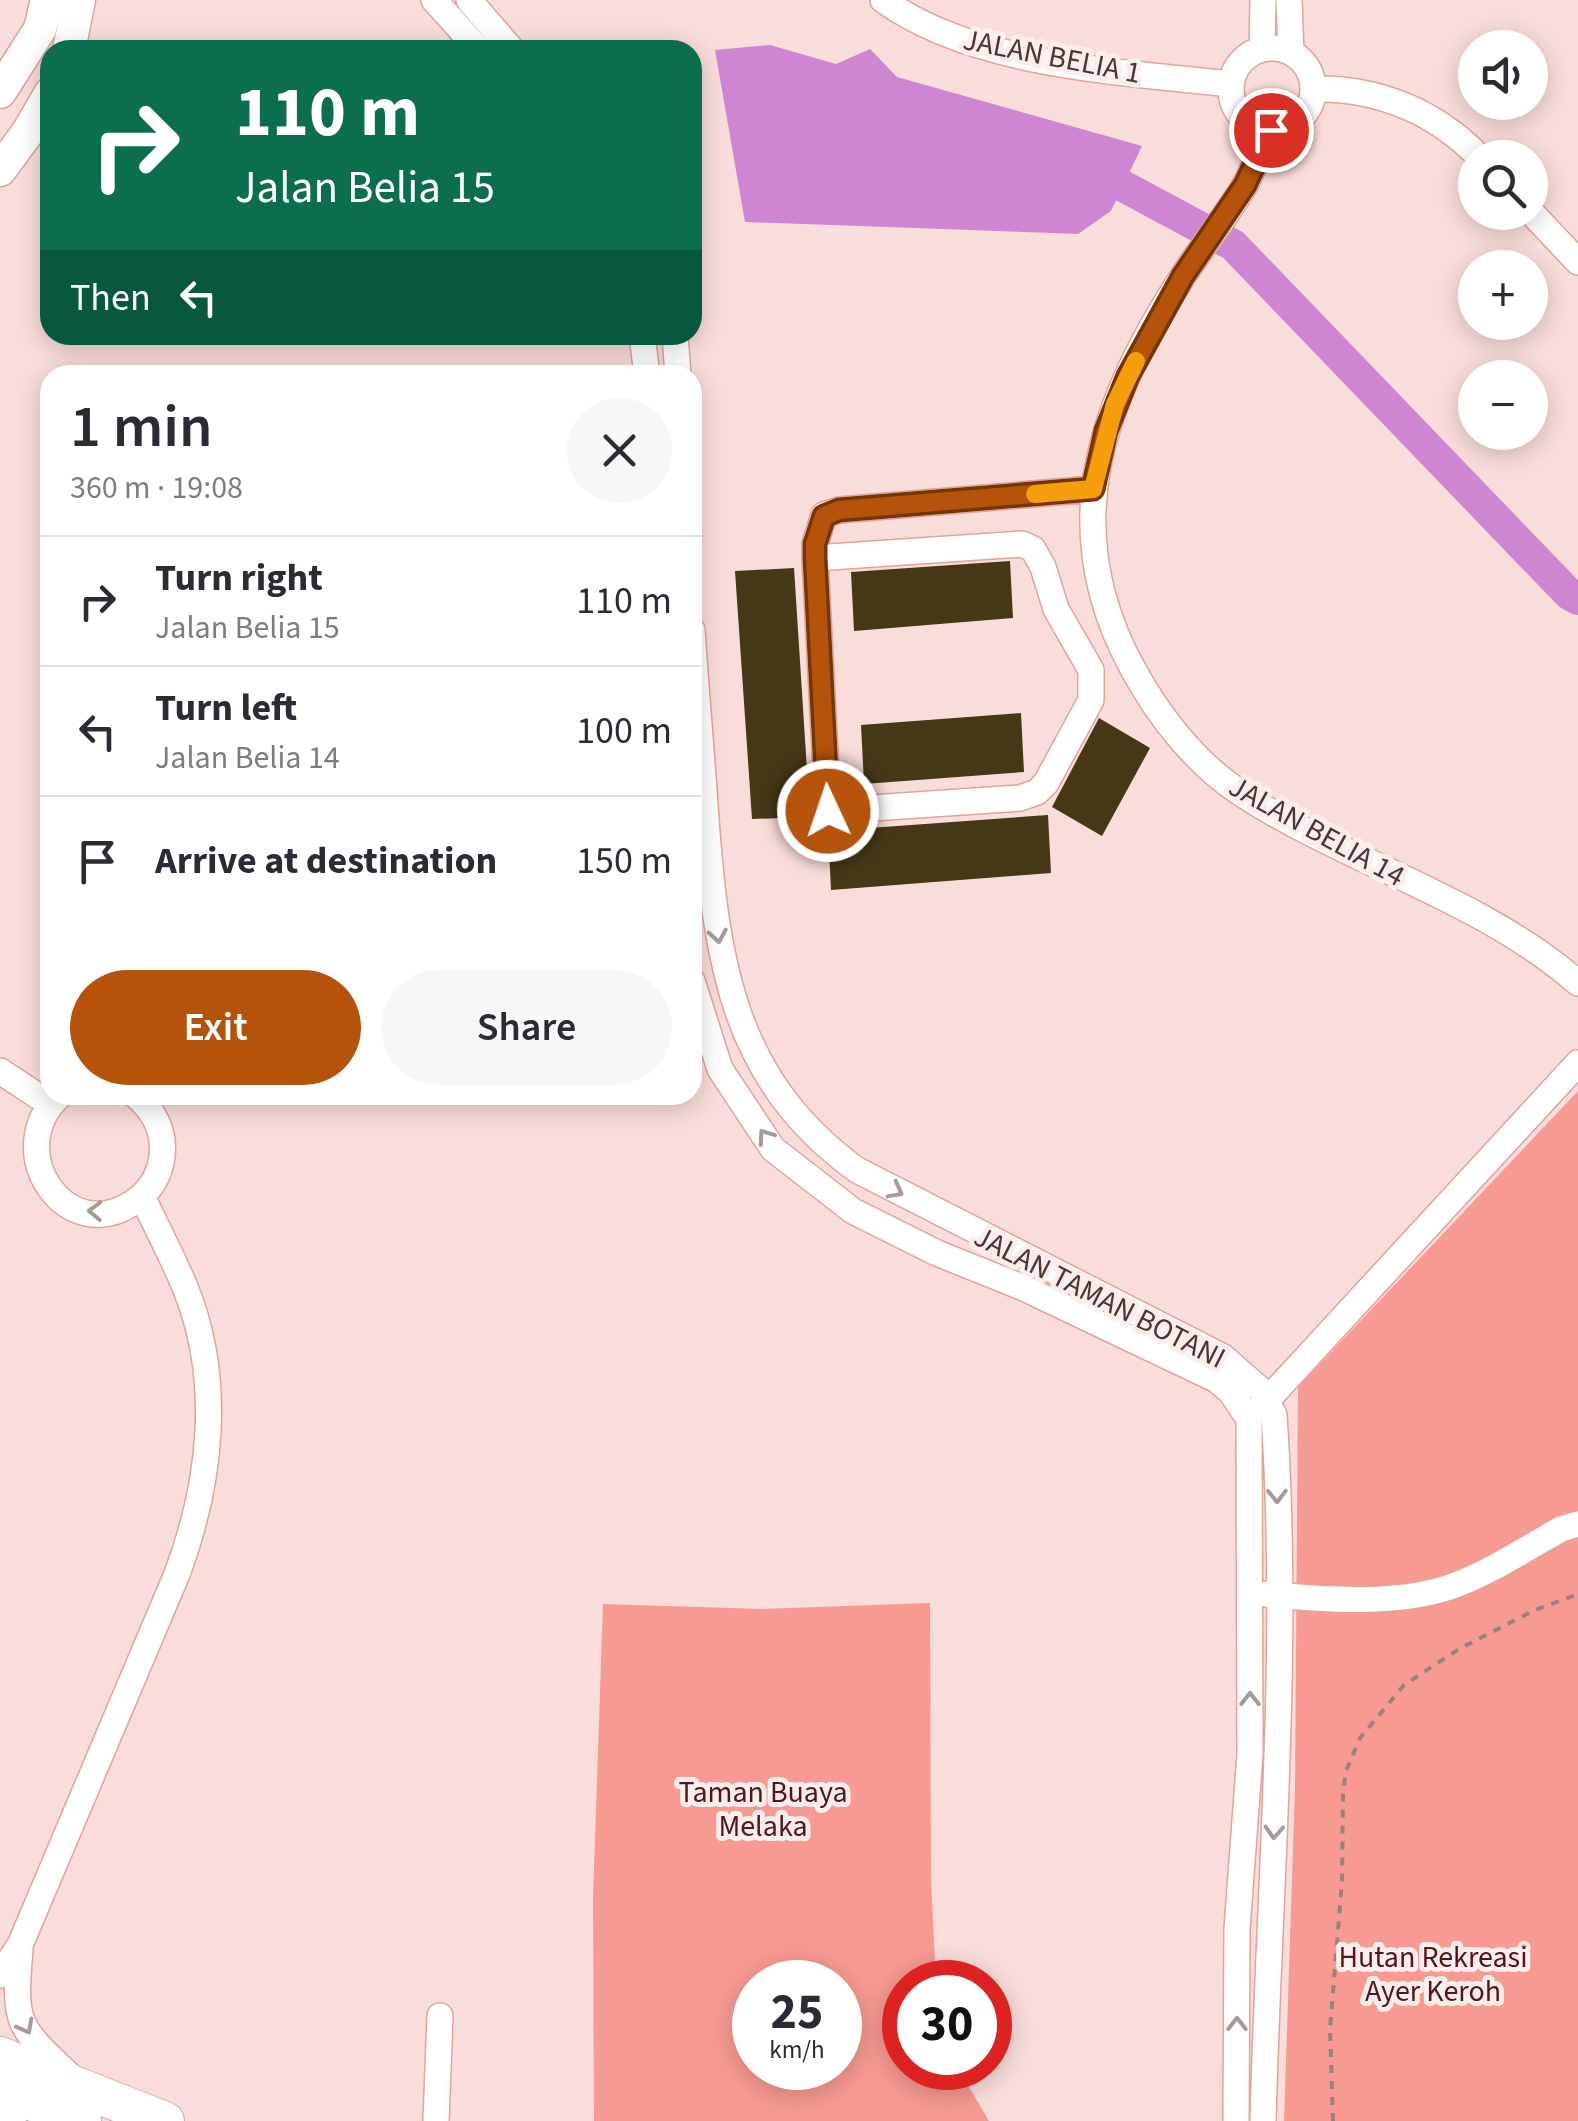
<!DOCTYPE html>
<html lang="en">
<head>
<meta charset="utf-8">
<style>
  body { margin:0; font-family:"Source Sans 3",sans-serif; background:#f7f7f7; color:#2b2b33; height:100vh; display:flex; flex-direction:column; font-size:38px; white-space:nowrap }
  * { box-sizing:border-box; margin:0 }
  p { font-size:32px; color:#7c7c81 }
  .icon { flex:none; width:55px; height:55px; fill:none; stroke:currentColor; stroke-width:2; stroke-linecap:round; stroke-linejoin:round }
  .map { position:relative; flex:1; overflow:hidden }
  .details { position:absolute; left:40px; top:365px; width:662px; height:740px; display:flex; flex-direction:column; background:#fff; border-radius:30px; box-shadow:0 5px 25px #0003 }
  .details>* { flex:none }
  .top-card { position:absolute; left:40px; top:40px; width:662px; height:305px; border-radius:30px; box-shadow:0 5px 25px #0003; background:#0b6e4f; color:#fff; overflow:hidden }
  .fabs { position:absolute; left:1458px; top:30px; display:grid; gap:20px }
  .fabs a { display:grid; place-items:center; width:90px; height:90px; border-radius:50%; background:#fff; box-shadow:0 5px 25px #0003; font-size:50px }
  .speed { position:absolute; left:732px; top:1960px; display:flex; gap:20px; font-size:50px; font-weight:700; text-align:center }
  .speed>* { display:grid; place-content:center; width:130px; height:130px; border-radius:50%; background:#fff; box-shadow:0 5px 25px #0003; line-height:1 }
  .speed small { font-size:25px; font-weight:400 }
  .speed .limit { border:15px solid #d22; background:#fff; color:#111 }
  .pin { position:absolute; display:grid; place-items:center; width:85px; height:85px; color:#fff; margin:-42px; border:5px solid #fff; border-radius:50%; box-shadow:0 2px 10px #0007 }
  .me { position:absolute; width:110px; margin:-55px; rotate:357deg; stroke-linejoin:round; filter:drop-shadow(0 0 8px #0008) }
  .turn { display:flex; align-items:center; gap:35px; height:210px; padding:0 30px; font-size:45px }
  .turn .icon { width:130px; height:130px; stroke-width:2.5 }
  .turn b { display:block; font-size:70px; line-height:85px }
  .then { display:flex; align-items:center; height:95px; padding:0 30px; background:#0003; gap:20px; font-size:38px }
  .round { display:grid; place-items:center; flex:none; width:105px; height:105px; border-radius:52px; background:#f7f7f7 }
  .head { display:flex; align-items:center; justify-content:space-between; height:170px; padding:0 30px }
  h1 { font-size:60px; font-weight:600; line-height:75px }
  .primary-button { display:flex; gap:20px; margin-top:auto; padding:20px 30px }
  .primary-button a { flex:1; height:115px; border-radius:60px; background:#b45309; color:#fff; font-size:40px; font-weight:600; line-height:115px; text-align:center }
  .primary-button a+a { background:#f7f7f7; color:#2b2b33 }
  ul { padding:0; list-style:none }
  li { display:flex; align-items:center; gap:30px; height:130px; padding:0 30px; border-top:2px solid #e1e1e2 }
  li div { flex:1 }
  li b { display:block; font-size:38px }
  li em { font-style:normal }
  .map>svg:first-child { display:block }
  .green { fill:#f79a92; fill-rule:evenodd }
  .water { fill:#ce86d2 }
  .lines { fill:none; stroke-linecap:round; stroke-linejoin:round }
  .river { stroke:#ce86d2; stroke-width:32 }
  .building { fill:#463716 }
  .minor-casing { stroke:#e4a29c; stroke-width:28 }
  .major-casing { stroke:#e4a29c; stroke-width:35 }
  .highway-casing { stroke:#e4a29c; stroke-width:40 }
  .path { stroke:#9c807e; stroke-width:4; stroke-dasharray:8 8; stroke-linecap:butt }
  .minor { stroke:#fff; stroke-width:25 }
  .major { stroke:#fff; stroke-width:32 }
  .highway { stroke:#fff; stroke-width:38 }
  .oneway { stroke:#a69998 }
  .route-casing { stroke:#753606; stroke-width:25 }
  .route { stroke:#b45309; stroke-width:18 }
  .slow { stroke:#f59e0b; stroke-width:18 }
  .labels { text-anchor:middle; stroke-width:10; stroke-linejoin:round; paint-order:stroke }
  .street-label { font-size:30px; fill:#4e3331; stroke:#fceeec }
  .park-label { font-size:30px; fill:#571414; stroke:#fceeec }
</style>
</head>
<body>
<div class="map">
<svg width="1578" height="2121" viewBox="0 0 1578 2121">
  <rect width="100%" height="100%" fill="#f9ddda"/>
  <path class="green" d="M 1578,1091 L 1578,2121 L 1284,2121 L 1295,1787 L 1298,1387 Z
    M 930,1603 L 931,1879 L 936,1982 L 905,1982 L 905,2068 L 958,2068 L 989,2121 L 594,2121 L 593,1898 L 603,1604 L 762,1609 ZM 755,1982 L 840,1982 L 840,2068 L 755,2068 Z"/>
  <path class="water" d="M 770,45 L 836,64 L 870,49 L 897,77 L 1142,146 L 1111,211 L 1078,234 L 745,222 L 715,50 Z"/>
  <g class="lines">
    <path class="river" d="M 1123,186 L 1233,245 L 1569,594 L 1578,599"/>
  </g>
  <path class="building" d="M 1010,561 L 1013,618 L 854,631 L 851,572 Z
    M 794,568 L 810,817 L 752,819 L 735,571 Z
    M 1021,713 L 1024,772 L 864,784 L 861,725 Z
    M 1099,718 L 1150,748 L 1102,836 L 1052,807 Z
    M 1048,815 L 1051,873 L 831,890 L 828,831 Z"/>
  <g class="lines">
    <g class="minor-casing">
      <path id="minor" d="M 434,0 L 479,50
        M 469,0 L 512,50
        M 883,0 C 974,66 1122,72 1231,84
        M 1289,0 L 1291,52
        M1231 89a41 41 0 1 1 82 0a41 41 0 1 1-82 0Z
        M 1262,48 L 1263,0
        M 1314,89 C 1376,87 1437,112 1480,158
        M 1271,130 C 1260,147 1255,167 1245,185 C 1227,215 1205,243 1185,273 C 1102,400 1054,526 1133,669 C 1159,717 1196,764 1242,794 C 1348,863 1482,899 1578,983
        M 1530,211 L 1578,262
        M 642,335 L 647,375
        M 675,335 L 678,375
        M 815,558 L 1022,544 L 1033,549 L 1043,567 L 1056,609 L 1091,670 L 1091,700 L 1046,783 L 1037,792 L 1020,798 L 828,811 L 815,558 L 815,544 L 824,515 L 839,510 L 1093,489
        M 692,630 C 696,693 702,757 706,820 C 717,963 733,1080 857,1170 L 1223,1357 L 1262,1391 L 1274,1415 C 1290,1650 1269,1886 1263,2121
        M 692,981 L 720,1069 L 773,1149 L 853,1211 L 937,1253 L 1024,1288 L 1217,1380 L 1231,1392 L 1249,1419 L 1250,1754 L 1237,1929 L 1236,2121
        M 0,1071 L 50,1104
        M 60,1095 C 0,1150 66,1249 134,1202 C 150,1191 160,1175 162,1156 C 165,1132 154,1110 135,1095
        M 1259,1409 L 1578,1063
        M 1266,1594 C 1323,1600 1404,1606 1458,1584 C 1494,1570 1527,1548 1561,1529 L 1578,1524
        M 20,1950 C 13,2027 18,2026 72,2078
        M 0,1975 L 20,1945 L 177,1574 C 211,1483 223,1380 185,1287 C 172,1256 156,1226 142,1196
        M 0,2118 L 15,2114 L 26,2099
        M 436,2121 L 440,2016"/>
    </g>
    <g class="major-casing">
      <path id="major" d="M 69,50 L 79,0
        M 0,92 L 40,29 L 47,0
        M 0,170 L 28,132 L 50,94"/>
    </g>
    <g class="highway-casing">
      <path id="highway" d="M 0,2056 L 165,2121
        M 0,2089 L 82,2121"/>
    </g>
    <path class="path" d="M 1333,2121 L 1330,2029 L 1342,1881 L 1343,1792 L 1346,1771 L 1360,1738 L 1404,1685 L 1459,1649 L 1533,1611 L 1578,1594"/>
    <use href="#minor" class="minor"/>
    <use href="#major" class="major"/>
    <use href="#highway" class="highway"/>
  </g>
  <defs><path id="oneway-chevron" d="M-2-3.5L2.5 0L-2 3.5" fill="none" stroke-width="1.6" stroke-linecap="round" stroke-linejoin="round" transform="scale(2.5)"/></defs>
  <g class="oneway">
    <use href="#oneway-chevron" transform="translate(718 936) rotate(80)"/>
    <use href="#oneway-chevron" transform="translate(765 1136) rotate(-125)"/>
    <use href="#oneway-chevron" transform="translate(896 1191) rotate(28)"/>
    <use href="#oneway-chevron" transform="translate(95 1211) rotate(-178)"/>
    <use href="#oneway-chevron" transform="translate(1277 1496) rotate(89)"/>
    <use href="#oneway-chevron" transform="translate(1250 1699) rotate(-90)"/>
    <use href="#oneway-chevron" transform="translate(1274 1832) rotate(93)"/>
    <use href="#oneway-chevron" transform="translate(1237 2024) rotate(-90)"/>
    <use href="#oneway-chevron" transform="translate(26 2027) rotate(62)"/>
  </g>
  <g class="lines">
    <g class="route-casing">
      <path id="route" d="M 828,811 L 815,558 L 815,544 L 824,516 L 839,510 L 1093,489 L 1106,431 L 1128,376 L 1183,276 L 1245,185 L 1271,130"/>
    </g>
    <use href="#route" class="route"/>
    <path class="slow" d="M 1035,494 L 1093,489 L 1115,404 L 1136,361"/>
  </g>
  <g class="labels">
    <g class="street-label">
      <text transform="translate(1052 56) rotate(11)" y="10">JALAN BELIA 1</text>
      <text transform="translate(1317 831) rotate(29)" y="10">JALAN BELIA 14</text>
      <text transform="translate(1100 1297) rotate(27)" y="10">JALAN TAMAN BOTANI</text>
    </g>
    <g class="park-label">
      <text x="763" y="1802">Taman Buaya<tspan x="763" dy="34">Melaka</tspan></text>
      <text x="1433" y="1967">Hutan Rekreasi<tspan x="1433" dy="34">Ayer Keroh</tspan></text>
    </g>
  </g>
</svg>
<div class="fabs">
<a><svg class="icon" aria-label="sound" viewBox="0 0 24 24"><path d="M4 9h4l5-4v14l-5-4H4zM17 9q2 3 0 6"/></svg></a>
<a><svg class="icon" aria-label="search" viewBox="0 0 24 24"><circle cx="10" cy="10" r="6"/><path d="M15 15l6 6"/></svg></a>
<a>+</a>
<a>−</a>
</div>
<div class="speed"><div>25<small>km/h</small></div><div class="limit">30</div></div>
<div class="pin" style="left:1271px;top:130px;background:#d93025"><svg class="icon" aria-label="arrive" viewBox="0 0 24 24"><path d="M6 21V4h12l-3 4 3 4H6"/></svg></div>
<svg class="me" style="left:828px;top:811px" viewBox="-20 -20 40 40"><circle r="17" fill="#b45309" stroke="#fff" stroke-width="3"/><path d="M0-11L8 9 0 5-8 9z" fill="#fff"/></svg>
<div class="top-card">
<div class="turn"><svg class="icon" aria-label="right" viewBox="0 0 24 24"><path d="M7 20v-9h11M14 6l5 5-5 5"/></svg><div><b>110 m</b>Jalan Belia 15</div></div>
<div class="then">Then<svg class="icon" aria-label="left" viewBox="0 0 24 24"><path d="M17 20v-9H6M10 6l-5 5 5 5"/></svg></div>
</div>
<section class="details">
<div class="head"><div><h1>1 min</h1><p>360 m · 19:08</p></div><a class="round"><svg class="icon" aria-label="close" viewBox="0 0 24 24"><path d="M6 6l12 12M18 6L6 18"/></svg></a></div>
<ul>
<li><svg class="icon" aria-label="right" viewBox="0 0 24 24"><path d="M7 20v-9h11M14 6l5 5-5 5"/></svg><div><b>Turn right</b><p>Jalan Belia 15</p></div><em>110 m</em></li>
<li><svg class="icon" aria-label="left" viewBox="0 0 24 24"><path d="M17 20v-9H6M10 6l-5 5 5 5"/></svg><div><b>Turn left</b><p>Jalan Belia 14</p></div><em>100 m</em></li>
<li><svg class="icon" aria-label="arrive" viewBox="0 0 24 24"><path d="M6 21V4h12l-3 4 3 4H6"/></svg><div><b>Arrive at destination</b></div><em>150 m</em></li>
</ul>
<div class="primary-button"><a>Exit</a><a>Share</a></div>
</section>
</div>
</body>
</html>
